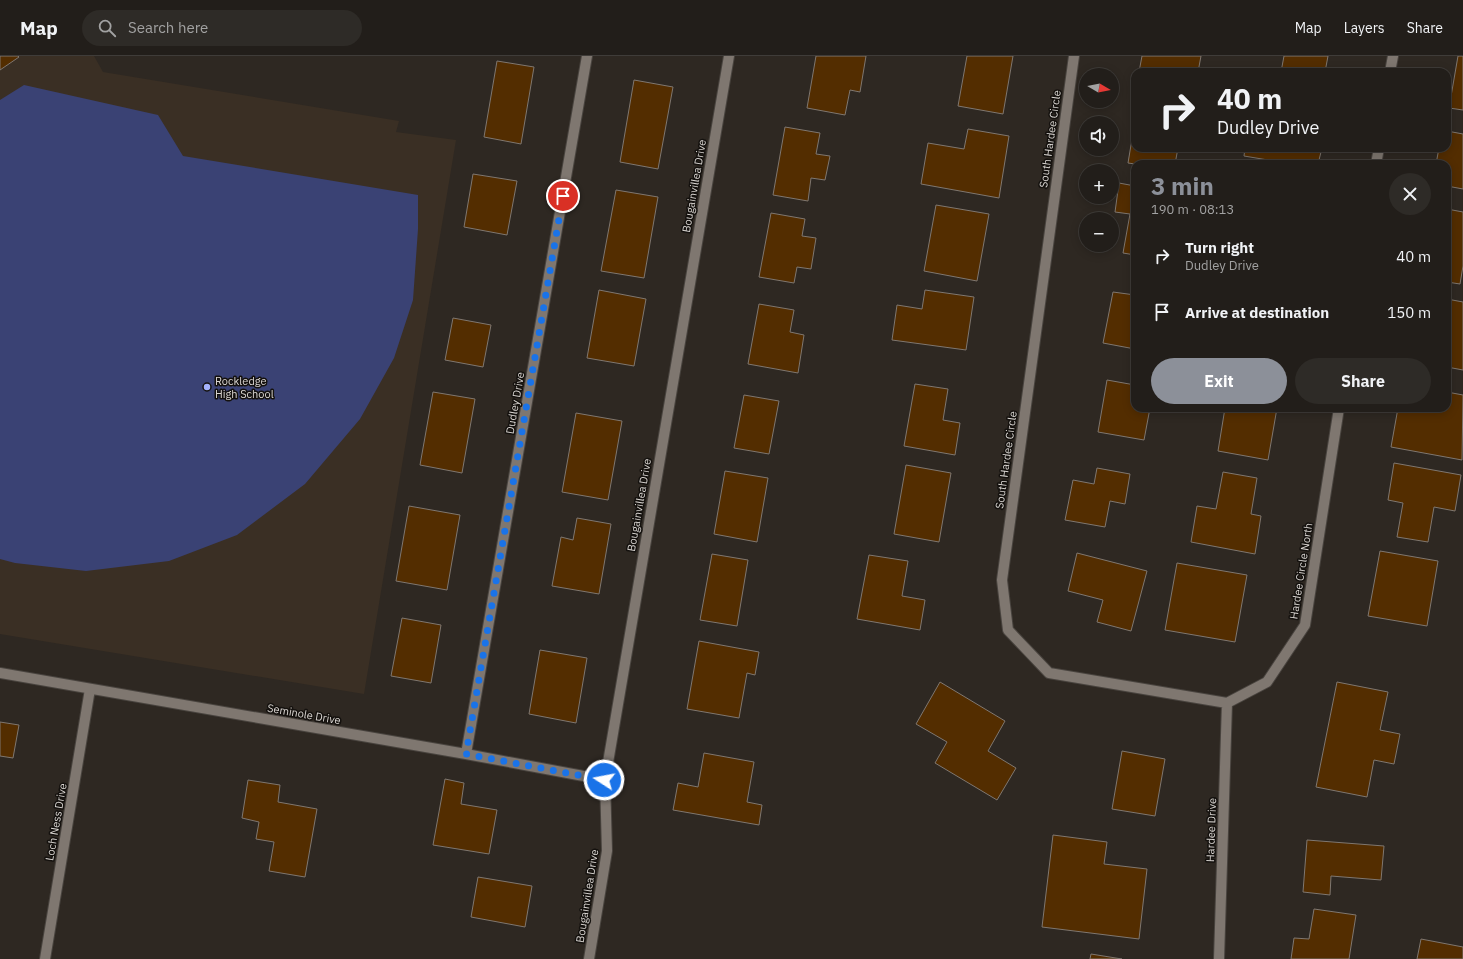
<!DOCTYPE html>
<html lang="en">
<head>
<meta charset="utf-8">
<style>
  body { margin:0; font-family:"IBM Plex Sans",sans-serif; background:#2e2b27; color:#f1f3f6; height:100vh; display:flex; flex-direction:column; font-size:15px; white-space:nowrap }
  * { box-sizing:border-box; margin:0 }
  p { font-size:13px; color:#a2a2a2 }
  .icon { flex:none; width:22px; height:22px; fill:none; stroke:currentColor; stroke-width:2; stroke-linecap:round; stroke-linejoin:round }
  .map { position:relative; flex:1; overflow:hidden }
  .details { position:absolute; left:1131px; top:104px; width:320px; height:252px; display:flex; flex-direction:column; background:#221e1a; border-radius:12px; box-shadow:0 2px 10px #0003,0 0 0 1px #3f3c39 }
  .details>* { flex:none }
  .banner { position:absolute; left:1131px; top:12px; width:320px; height:84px; border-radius:12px; box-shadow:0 2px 10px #0003,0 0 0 1px #3f3c39; background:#221e1a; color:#f1f3f6; overflow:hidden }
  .needle { width:26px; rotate:100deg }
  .controls { position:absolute; left:1079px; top:12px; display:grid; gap:8px }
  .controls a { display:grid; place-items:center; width:40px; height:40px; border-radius:50%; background:#221e1a; box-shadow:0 2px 10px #0003,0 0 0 1px #3f3c39; font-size:20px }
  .pin { position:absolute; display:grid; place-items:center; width:34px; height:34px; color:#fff; margin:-17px; border:2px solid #fff; border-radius:50%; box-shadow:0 1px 4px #0007 }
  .me { position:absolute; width:44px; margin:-22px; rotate:281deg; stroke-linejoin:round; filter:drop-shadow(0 0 3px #0008) }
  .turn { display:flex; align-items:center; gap:14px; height:84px; padding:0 20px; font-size:18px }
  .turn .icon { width:52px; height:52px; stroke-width:2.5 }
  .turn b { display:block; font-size:28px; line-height:34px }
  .round { display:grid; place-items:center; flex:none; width:42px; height:42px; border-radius:21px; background:#2e2b27 }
  .overview { display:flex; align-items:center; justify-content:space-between; height:68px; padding:0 20px }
  h1 { font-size:24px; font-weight:700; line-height:30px; color:#8c9099 }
  .primary-button { display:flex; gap:8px; margin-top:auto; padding:8px 20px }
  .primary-button a { flex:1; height:46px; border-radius:24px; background:#8c9099; color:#fff; font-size:16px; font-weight:700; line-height:46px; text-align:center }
  .primary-button a+a { background:#2e2b27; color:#f1f3f6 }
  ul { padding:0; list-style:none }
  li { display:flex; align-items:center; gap:12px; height:56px; padding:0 20px }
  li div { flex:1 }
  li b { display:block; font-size:15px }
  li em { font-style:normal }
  header { display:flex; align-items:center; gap:24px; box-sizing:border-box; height:56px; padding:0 20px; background:#221e1a; border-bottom:1px solid #3f3c39 }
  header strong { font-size:19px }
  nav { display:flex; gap:22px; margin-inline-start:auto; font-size:14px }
  .search { width:280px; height:36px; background:#2e2b27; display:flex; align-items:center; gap:10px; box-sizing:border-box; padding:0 14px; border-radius:22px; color:#a2a2a2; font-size:15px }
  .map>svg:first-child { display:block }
  .built { fill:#3a2f24 }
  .green { fill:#3a4274 }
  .building { fill:#532d00; stroke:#7f7770 }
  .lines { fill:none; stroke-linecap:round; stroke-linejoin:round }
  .street-casing { stroke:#49443f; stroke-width:12 }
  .street { stroke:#7f7770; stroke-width:10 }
  .route { stroke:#1a73e8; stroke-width:7; stroke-dasharray:0 12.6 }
  .poi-dot { fill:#a4b2fc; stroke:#14110e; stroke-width:1.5 }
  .labels { text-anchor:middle; stroke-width:3; stroke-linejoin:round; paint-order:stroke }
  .street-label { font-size:11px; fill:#dbd7d3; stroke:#14110e }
  .poi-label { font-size:11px; fill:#dbd7d3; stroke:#14110e; text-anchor:start }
</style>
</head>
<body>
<header>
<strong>Map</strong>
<div class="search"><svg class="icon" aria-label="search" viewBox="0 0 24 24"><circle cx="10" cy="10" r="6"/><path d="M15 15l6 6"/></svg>Search here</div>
<nav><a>Map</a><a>Layers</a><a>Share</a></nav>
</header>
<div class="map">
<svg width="1463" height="903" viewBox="0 0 1463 903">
  <rect width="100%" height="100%" fill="#2e2822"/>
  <path class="built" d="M 0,0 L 94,0 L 103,16 L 399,65 L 396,76 L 456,84 L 364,638 L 0,578 Z"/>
  <path class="green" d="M 24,29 L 158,59 L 183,100 L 418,139 L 418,173 L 413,244 L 394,302 L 360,363 L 305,428 L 237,479 L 169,505 L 86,515 L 15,507 L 0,503 L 0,44 Z"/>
  <path class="building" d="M 0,0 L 18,0 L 19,1 L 0,14 Z
    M 816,0 L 866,0 L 860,36 L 850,34 L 845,59 L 807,52 Z
    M 967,0 L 1013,0 L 1003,58 L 958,50 Z
    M 1142,0 L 1201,0 L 1198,16 L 1139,16 Z
    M 1284,0 L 1328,0 L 1325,16 L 1281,16 Z
    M 1458,0 L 1463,0 L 1463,54 L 1449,52 Z
    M 497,5 L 534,11 L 521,88 L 484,81 Z
    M 634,24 L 673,31 L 658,113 L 620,106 Z
    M 1135,65 L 1135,92 L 1178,92 L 1175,108 L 1135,108 L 1128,107 Z
    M 785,71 L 820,77 L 816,98 L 830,100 L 825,124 L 811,122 L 808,145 L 773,139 Z
    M 968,73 L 1009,80 L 999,142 L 921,128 L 928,87 L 964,93 Z
    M 1447,75 L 1463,78 L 1463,133 L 1447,130 L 1447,108 L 1436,108 L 1439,92 L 1447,92 Z
    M 1245,92 L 1322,92 L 1318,108 L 1267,108 L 1268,104 L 1244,100 Z
    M 473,118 L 517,125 L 507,179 L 464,171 Z
    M 1119,127 L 1135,130 L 1135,199 L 1123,197 L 1130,158 L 1115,156 Z
    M 616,134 L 658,141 L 644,222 L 601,215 Z
    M 936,149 L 989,158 L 977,225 L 924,215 Z
    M 1447,153 L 1463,156 L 1463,210 L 1460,228 L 1447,226 Z
    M 771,157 L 805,163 L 802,180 L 816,182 L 811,213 L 797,211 L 794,227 L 759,221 Z
    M 599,234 L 646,243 L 634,310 L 587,302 Z
    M 925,234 L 974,241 L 966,294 L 892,284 L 897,249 L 922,253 Z
    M 1113,236 L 1135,239 L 1135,293 L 1103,287 Z
    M 1447,243 L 1463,246 L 1463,314 L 1447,311 Z
    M 759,248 L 794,254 L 790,276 L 804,279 L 798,317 L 748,308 Z
    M 453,262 L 491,269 L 483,311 L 445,304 Z
    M 1107,324 L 1135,329 L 1135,352 L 1150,352 L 1144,384 L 1098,376 Z
    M 915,328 L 948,333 L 943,364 L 960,367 L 955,399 L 904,390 Z
    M 433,336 L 475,343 L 462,417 L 420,409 Z
    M 1447,336 L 1463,339 L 1462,404 L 1391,391 L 1398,352 L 1447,352 Z
    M 744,339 L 779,345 L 769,398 L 734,392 Z
    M 1225,352 L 1277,352 L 1268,404 L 1218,395 Z
    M 576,357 L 622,365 L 608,444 L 562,436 Z
    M 1394,407 L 1461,419 L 1455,455 L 1434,451 L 1428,486 L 1397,481 L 1403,447 L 1388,444 Z
    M 906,409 L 951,417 L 939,486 L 894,478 Z
    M 1097,412 L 1130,418 L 1125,448 L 1110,445 L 1105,471 L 1065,464 L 1073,424 L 1094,428 Z
    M 725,415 L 768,422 L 757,486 L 714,478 Z
    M 1223,416 L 1257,422 L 1251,458 L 1261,460 L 1255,498 L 1191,486 L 1197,450 L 1216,453 Z
    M 409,450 L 460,459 L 447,534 L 396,525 Z
    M 577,462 L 611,468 L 599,538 L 552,530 L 561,481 L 573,484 Z
    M 1380,495 L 1438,505 L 1427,570 L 1368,560 Z
    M 1077,497 L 1147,515 L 1131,575 L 1097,566 L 1103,544 L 1068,535 Z
    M 712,498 L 748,504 L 737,570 L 700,564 Z
    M 869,499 L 908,505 L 902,540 L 925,544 L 920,574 L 857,563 Z
    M 1177,507 L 1247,519 L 1235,586 L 1165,574 Z
    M 402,562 L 441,569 L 431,627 L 391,620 Z
    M 699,585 L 759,596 L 755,619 L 747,617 L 739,662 L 687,653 Z
    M 540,594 L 587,602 L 576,667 L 529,658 Z
    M 940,626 L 1005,665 L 988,695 L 1016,712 L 997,744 L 935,707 L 947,686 L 916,668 Z
    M 1337,626 L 1388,636 L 1380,674 L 1400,678 L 1394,708 L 1374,704 L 1367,741 L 1316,731 Z
    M 0,666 L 19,669 L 13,702 L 0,700 Z
    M 1122,695 L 1165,703 L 1155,760 L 1112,753 Z
    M 704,697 L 754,706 L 747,746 L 762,749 L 759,769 L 673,754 L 678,727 L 698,731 Z
    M 445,723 L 464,727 L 461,748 L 497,754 L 489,798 L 433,789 Z
    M 248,724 L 280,729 L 278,746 L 317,753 L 305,821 L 269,815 L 274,786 L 256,783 L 259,766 L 242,762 Z
    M 1053,779 L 1107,786 L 1104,808 L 1147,813 L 1139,883 L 1042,871 Z
    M 1307,784 L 1384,790 L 1381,824 L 1331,820 L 1330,839 L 1303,836 Z
    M 478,821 L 532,830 L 525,871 L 471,861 Z
    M 1314,853 L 1356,859 L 1349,903 L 1291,903 L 1294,882 L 1309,883 Z
    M 1421,883 L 1463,891 L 1463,903 L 1417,903 Z
    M 1091,898 L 1122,903 L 1090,903 Z"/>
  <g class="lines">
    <g class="street-casing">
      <path id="street" d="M 1074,0 L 1002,524 L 1008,574 L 1049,617 L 1227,647
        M 1390,16 L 1393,0
        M 1376,108 L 1379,92
        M 0,617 L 466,698 L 605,724
        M 1227,647 L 1267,626 L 1305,569 L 1339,352
        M 466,698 L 587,0
        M 45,903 L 90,633
        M 589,903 L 607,795 L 605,724 L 729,0
        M 1219,903 L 1227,647"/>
    </g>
    <use href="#street" class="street"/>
  </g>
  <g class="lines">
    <path class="route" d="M 563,140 L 466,698 L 604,724"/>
  </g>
  <circle class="poi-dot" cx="207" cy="331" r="4"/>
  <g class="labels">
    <g class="street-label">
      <text transform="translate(1050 83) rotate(-82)" y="4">South Hardee Circle</text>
      <text transform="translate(694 130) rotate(-80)" y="4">Bougainvillea Drive</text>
      <text transform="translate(515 347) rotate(-80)" y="4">Dudley Drive</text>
      <text transform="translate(1006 404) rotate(-82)" y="4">South Hardee Circle</text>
      <text transform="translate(639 449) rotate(-80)" y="4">Bougainvillea Drive</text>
      <text transform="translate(1301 515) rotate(-81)" y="4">Hardee Circle North</text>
      <text transform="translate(304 658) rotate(10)" y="4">Seminole Drive</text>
      <text transform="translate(56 766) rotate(-80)" y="4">Loch Ness Drive</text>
      <text transform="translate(1211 774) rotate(-88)" y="4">Hardee Drive</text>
      <text transform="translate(587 840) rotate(-81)" y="4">Bougainvillea Drive</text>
    </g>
    <g class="poi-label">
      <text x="215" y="329">Rockledge<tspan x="215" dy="13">High School</tspan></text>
    </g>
  </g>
</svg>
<div class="controls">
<a><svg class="needle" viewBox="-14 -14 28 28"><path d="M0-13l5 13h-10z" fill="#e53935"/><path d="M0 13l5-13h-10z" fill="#a2a2a2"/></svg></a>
<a><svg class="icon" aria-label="sound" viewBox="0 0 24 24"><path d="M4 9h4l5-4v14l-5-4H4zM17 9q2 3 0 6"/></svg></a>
<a>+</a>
<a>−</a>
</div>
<div class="pin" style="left:563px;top:140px;background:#d93025"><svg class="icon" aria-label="arrive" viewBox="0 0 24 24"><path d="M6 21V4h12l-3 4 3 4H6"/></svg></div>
<svg class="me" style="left:604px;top:724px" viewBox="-20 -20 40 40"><circle r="17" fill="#1a73e8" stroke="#fff" stroke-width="3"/><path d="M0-11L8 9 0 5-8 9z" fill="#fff"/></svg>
<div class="banner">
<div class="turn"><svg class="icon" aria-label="right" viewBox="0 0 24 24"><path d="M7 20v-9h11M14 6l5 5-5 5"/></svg><div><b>40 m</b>Dudley Drive</div></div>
</div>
<section class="details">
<div class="overview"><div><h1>3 min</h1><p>190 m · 08:13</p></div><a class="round"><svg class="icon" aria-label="close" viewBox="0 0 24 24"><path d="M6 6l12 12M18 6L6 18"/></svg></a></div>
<ul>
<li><svg class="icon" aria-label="right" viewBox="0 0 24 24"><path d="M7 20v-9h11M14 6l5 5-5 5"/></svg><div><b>Turn right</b><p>Dudley Drive</p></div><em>40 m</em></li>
<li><svg class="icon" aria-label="arrive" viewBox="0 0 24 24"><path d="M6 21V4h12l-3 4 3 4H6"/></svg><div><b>Arrive at destination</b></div><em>150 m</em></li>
</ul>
<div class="primary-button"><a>Exit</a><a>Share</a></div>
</section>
</div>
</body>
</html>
